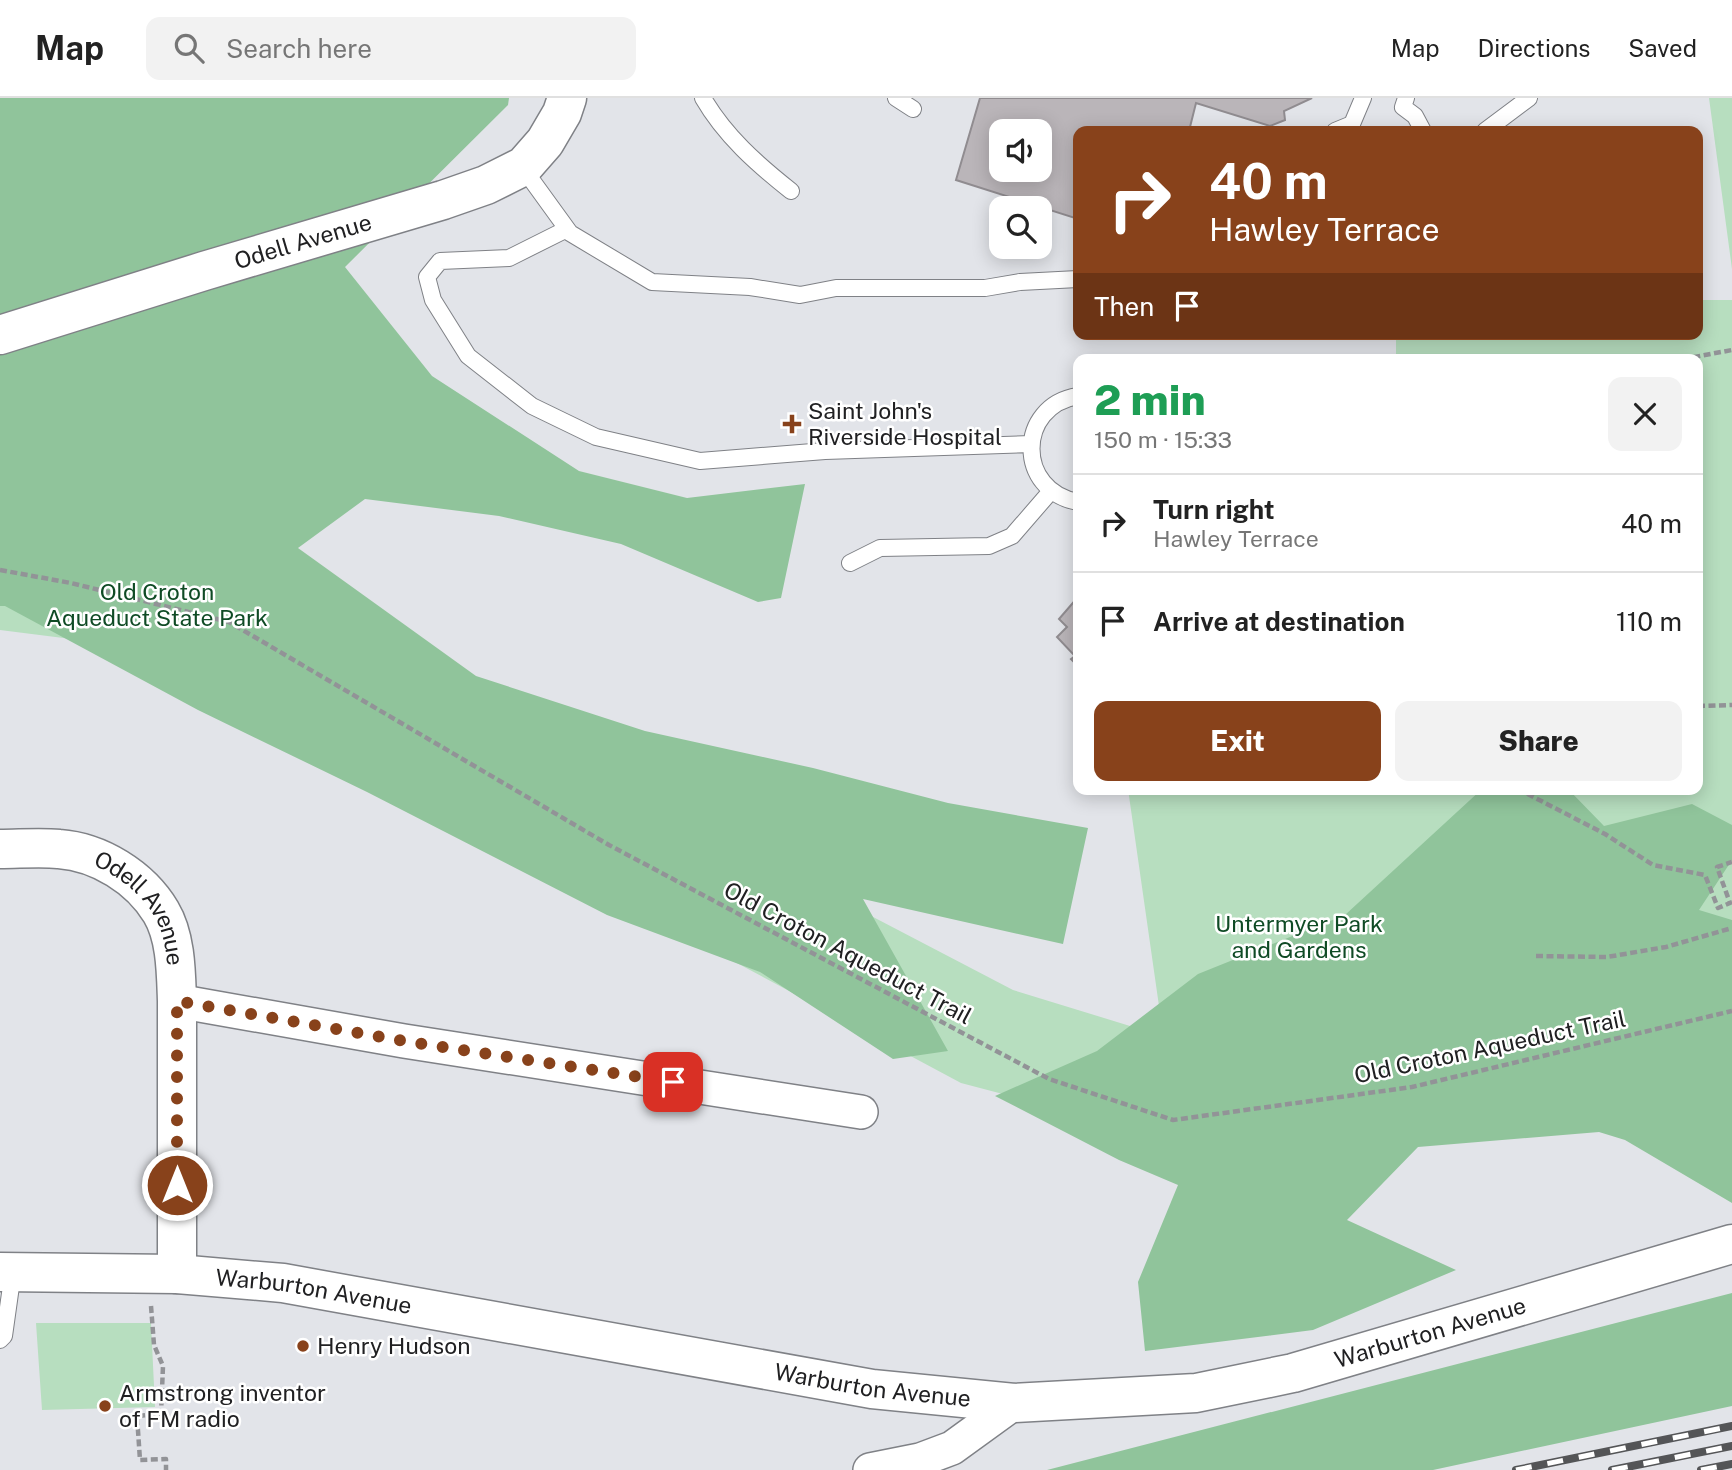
<!DOCTYPE html>
<html lang="en">
<head>
<meta charset="utf-8">
<style>
  body { margin:0; font-family:"Public Sans",sans-serif; background:#f2f2f2; color:#222; height:100vh; display:flex; flex-direction:column; font-size:26px; white-space:nowrap }
  * { box-sizing:border-box; margin:0 }
  p { font-size:23px; color:#767676 }
  .icon { flex:none; width:38px; height:38px; fill:none; stroke:currentColor; stroke-width:2; stroke-linecap:round; stroke-linejoin:round }
  .map { position:relative; flex:1; overflow:hidden }
  .details { position:absolute; left:1073px; top:256px; width:630px; height:441px; display:flex; flex-direction:column; background:#fff; border-radius:14px; box-shadow:0 4px 18px #0003 }
  .details>* { flex:none }
  .hud { position:absolute; left:1073px; top:28px; width:630px; height:214px; border-radius:14px; box-shadow:0 4px 18px #0003; background:#88421b; color:#fff; overflow:hidden }
  .tools { position:absolute; left:989px; top:21px; display:grid; gap:14px }
  .tools a { display:grid; place-items:center; width:63px; height:63px; border-radius:14px; background:#fff; box-shadow:0 4px 18px #0003; font-size:35px }
  .pin { position:absolute; display:grid; place-items:center; width:60px; height:60px; color:#fff; margin:-30px; border-radius:14px; box-shadow:0 4px 10px #0006 }
  .me { position:absolute; width:77px; margin:-38px; rotate:0deg; stroke-linejoin:round; filter:drop-shadow(0 0 5px #0008) }
  .turn { display:flex; align-items:center; gap:24px; height:147px; padding:0 21px; font-size:32px }
  .turn .icon { width:91px; height:91px; stroke-width:2.5 }
  .turn b { display:block; font-size:49px; line-height:60px }
  .then { display:flex; align-items:center; height:66px; padding:0 21px; background:#0003; gap:14px; font-size:26px }
  .round { display:grid; place-items:center; flex:none; width:74px; height:74px; border-radius:14px; background:#f2f2f2 }
  .headline { display:flex; align-items:center; justify-content:space-between; height:119px; padding:0 21px }
  h1 { font-size:42px; font-weight:800; line-height:52px; color:#1e9e55 }
  .button { display:flex; gap:14px; margin-top:auto; padding:14px 21px }
  .button a { flex:1; height:80px; border-radius:14px; background:#88421b; color:#fff; font-size:28px; font-weight:800; line-height:80px; text-align:center }
  .button a+a { background:#f2f2f2; color:#222 }
  ul { padding:0; list-style:none }
  li { display:flex; align-items:center; gap:21px; height:98px; padding:0 21px; border-top:2px solid #e0e0e0 }
  li div { flex:1 }
  li b { display:block; font-size:26px }
  li em { font-style:normal }
  header { display:flex; align-items:center; gap:42px; box-sizing:border-box; height:98px; padding:0 35px; background:#fff; border-bottom:2px solid #e0e0e0 }
  header strong { font-size:33px }
  nav { display:flex; gap:38px; margin-inline-start:auto; font-size:24px }
  .search { width:490px; height:63px; background:#f2f2f2; display:flex; align-items:center; gap:18px; box-sizing:border-box; padding:0 24px; border-radius:14px; color:#767676; font-size:26px }
  .map>svg:first-child { display:block }
  .green { fill:#b7debf }
  .forest { fill:#90c49b }
  .building { fill:#bab5b9; stroke:#908c90; stroke-width:2; fill-rule:evenodd }
  .lines { fill:none; stroke-linecap:round; stroke-linejoin:round }
  .lane-casing { stroke:#7f8186; stroke-width:18 }
  .street-casing { stroke:#7f8186; stroke-width:36 }
  .secondary-casing { stroke:#7f8186; stroke-width:41 }
  .path { stroke:#929397; stroke-width:4.5; stroke-dasharray:7 3.5; stroke-linecap:butt }
  .lane { stroke:#fff; stroke-width:16 }
  .street { stroke:#fff; stroke-width:33 }
  .secondary { stroke:#fff; stroke-width:38 }
  .rail-casing { stroke:#545557; stroke-width:8 }
  .rail { stroke:#fff; stroke-width:5; stroke-dasharray:16; stroke-linecap:butt }
  .route { stroke:#88421b; stroke-width:12; stroke-dasharray:0 21.6 }
  .poi-dot { fill:#88421b; stroke:#fff; stroke-width:2.5 }
  .labels { text-anchor:middle; stroke-width:5; stroke-linejoin:round; paint-order:stroke }
  .street-label { font-size:23px; fill:#202022; stroke:#fff }
  .poi-label { font-size:23px; fill:#202022; stroke:#fff; text-anchor:start }
  .park-label { font-size:23px; fill:#0f4b25; stroke:#fff }
</style>
</head>
<body>
<header>
<strong>Map</strong>
<div class="search"><svg class="icon" aria-label="search" viewBox="0 0 24 24"><circle cx="10" cy="10" r="6"/><path d="M15 15l6 6"/></svg>Search here</div>
<nav><a>Map</a><a>Directions</a><a>Saved</a></nav>
</header>
<div class="map">
<svg width="1732" height="1372" viewBox="0 0 1732 1372">
  <rect width="100%" height="100%" fill="#e2e4e9"/>
  <path class="green" d="M 1709,0 L 1732,0 L 1732,171 Z
    M 1698,202 L 1732,202 L 1732,942 L 1200,1048 L 961,985 L 212,584 L 95,544 L 0,532 L 0,430 L 175,455 L 1013,892 L 1156,936 L 1163,936 L 1128,691 L 1698,691 L 1698,261 L 1396,261 L 1396,236 L 1698,236 Z
    M 36,1225 L 151,1225 L 155,1309 L 42,1312 Z"/>
  <path class="forest" d="M 0,0 L 509,0 L 508,7 L 345,169 L 432,278 L 579,373 L 687,400 L 805,386 L 781,500 L 758,504 L 621,446 L 499,418 L 365,401 L 298,450 L 476,578 L 645,633 L 813,670 L 948,705 L 1088,730 L 1063,846 L 863,801 L 948,953 L 893,961 L 760,874 L 607,817 L 367,694 L 198,612 L 5,508 L 0,508 Z
    M 1482,691 L 1568,691 L 1604,728 L 1692,706 L 1732,727 L 1732,762 L 1699,812 L 1732,822 L 1732,1105 L 1625,1042 L 1599,1034 L 1418,1049 L 1347,1122 L 1456,1172 L 1313,1232 L 1145,1253 L 1138,1184 L 1178,1087 L 1119,1062 L 995,998 L 1097,953 L 1198,876 L 1345,817 Z
    M 1732,1195 L 1732,1308 L 1433,1372 L 1047,1372 Z"/>
  <path class="building" d="M 980,0 L 1312,0 L 1284,13 L 1285,22 L 1270,28 L 1196,5 L 1189,33 L 1078,33 L 1078,121 L 956,82 ZM 1001,33 L 1040,33 L 1040,72 L 1001,72 Z
    M 1078,499 L 1078,568 L 1071,561 L 1075,558 L 1057,539 L 1067,529 L 1059,521 Z"/>
  <g class="lines">
    <g class="lane-casing">
      <path id="lane" d="M 703,0 C 725,38 757,66 791,93
        M 896,0 L 913,11
        M 1406,0 L 1403,9 L 1415,18 L 1423,33
        M 1335,33 L 1352,26 L 1363,0
        M 1485,33 L 1529,0
        M 524,68 L 528,77 L 570,135 L 652,184 L 750,189 L 800,197 L 836,190 L 985,190 L 1020,184 L 1078,181
        M 567,131 L 509,160 L 440,163 L 427,179 L 433,202 L 468,258 L 532,308 L 596,339 L 700,363 L 825,353 L 1031,346
        M 1078,298 C 1016,308 1016,393 1078,404
        M 850,465 L 880,450 L 989,448 L 1012,438 L 1051,393
        M 0,1242 L 4,1238 L 13,1174"/>
    </g>
    <g class="street-casing">
      <path id="street" d="M 177,903 L 404,943 L 861,1014
        M 870,1372 L 920,1362 L 952,1350 L 1014,1305"/>
    </g>
    <g class="secondary-casing">
      <g id="secondary">
        <path id="s1" d="M 0,237 L 204,173 L 443,102 L 486,87 L 524,68 L 545,44 L 562,15 L 567,0"/>
        <path id="s2" d="M 0,751 C 19,751 40,749 59,751 C 99,754 140,779 161,814 C 176,839 176,874 177,903 L 177,1176"/>
        <path id="s3" d="M 0,1174 L 177,1176 L 283,1185 L 872,1291 L 1014,1305 L 1196,1295 L 1293,1275 L 1732,1146"/>
      </g>
    </g>
    <path class="path" d="M 1683,261 L 1732,252
      M 0,472 L 71,485 L 229,524 L 609,747 L 1049,981 L 1173,1022 L 1412,989 L 1732,913
      M 1698,608 L 1732,607
      M 1518,691 L 1605,736 L 1653,767 L 1705,777 L 1718,810 L 1730,805 L 1717,769 L 1732,764
      M 1536,858 L 1607,859 L 1666,849 L 1732,830
      M 151,1208 L 154,1247 L 163,1268 L 161,1316 L 137,1318 L 140,1362 L 166,1361 L 166,1372"/>
    <use href="#lane" class="lane"/>
    <use href="#street" class="street"/>
    <use href="#secondary" class="secondary"/>
    <g class="rail-casing">
      <path id="rail" d="M 1516,1372 L 1732,1328
        M 1612,1372 L 1732,1348
        M 1701,1372 L 1732,1366"/>
    </g>
    <use href="#rail" class="rail"/>
  </g>
  <g class="lines">
    <path class="route" d="M 177,1087 L 177,903 L 404,943 L 673,984"/>
  </g>
  <g class="poi-dot">
    <path d="M788.5 315.5h7v7h7v7h-7v7h-7v-7h-7v-7h7z"/>
    <circle cx="303" cy="1248" r="7"/>
    <circle cx="105" cy="1308" r="7"/>
  </g>
  <g class="labels">
    <g class="street-label">
      <text dy="8" stroke="none"><textPath href="#s1" startOffset="317">Odell Avenue</textPath></text>
      <text dy="8" stroke="none"><textPath href="#s2" startOffset="168">Odell Avenue</textPath></text>
      <text transform="translate(848 855) rotate(28)" y="8">Old Croton Aqueduct Trail</text>
      <text transform="translate(1490 949) rotate(-12)" y="8">Old Croton Aqueduct Trail</text>
      <text dy="8" stroke="none"><textPath href="#s3" startOffset="315">Warburton Avenue</textPath></text>
      <text dy="8" stroke="none"><textPath href="#s3" startOffset="1449">Warburton Avenue</textPath></text>
      <text dy="8" stroke="none"><textPath href="#s3" startOffset="882">Warburton Avenue</textPath></text>
    </g>
    <g class="poi-label">
      <text x="808" y="321">Saint John's<tspan x="808" dy="26">Riverside Hospital</tspan></text>
      <text x="317" y="1256">Henry Hudson</text>
      <text x="119" y="1303">Armstrong inventor<tspan x="119" dy="26">of FM radio</tspan></text>
    </g>
    <g class="park-label">
      <text x="157" y="502">Old Croton<tspan x="157" dy="26">Aqueduct State Park</tspan></text>
      <text x="1299" y="834">Untermyer Park<tspan x="1299" dy="26">and Gardens</tspan></text>
    </g>
  </g>
</svg>
<div class="tools">
<a><svg class="icon" aria-label="sound" viewBox="0 0 24 24"><path d="M4 9h4l5-4v14l-5-4H4zM17 9q2 3 0 6"/></svg></a>
<a><svg class="icon" aria-label="search" viewBox="0 0 24 24"><circle cx="10" cy="10" r="6"/><path d="M15 15l6 6"/></svg></a>
</div>
<div class="pin" style="left:673px;top:984px;background:#d93025"><svg class="icon" aria-label="arrive" viewBox="0 0 24 24"><path d="M6 21V4h12l-3 4 3 4H6"/></svg></div>
<svg class="me" style="left:177px;top:1087px" viewBox="-20 -20 40 40"><circle r="17" fill="#88421b" stroke="#fff" stroke-width="3"/><path d="M0-11L8 9 0 5-8 9z" fill="#fff"/></svg>
<div class="hud">
<div class="turn"><svg class="icon" aria-label="right" viewBox="0 0 24 24"><path d="M7 20v-9h11M14 6l5 5-5 5"/></svg><div><b>40 m</b>Hawley Terrace</div></div>
<div class="then">Then<svg class="icon" aria-label="arrive" viewBox="0 0 24 24"><path d="M6 21V4h12l-3 4 3 4H6"/></svg></div>
</div>
<section class="details">
<div class="headline"><div><h1>2 min</h1><p>150 m · 15:33</p></div><a class="round"><svg class="icon" aria-label="close" viewBox="0 0 24 24"><path d="M6 6l12 12M18 6L6 18"/></svg></a></div>
<ul>
<li><svg class="icon" aria-label="right" viewBox="0 0 24 24"><path d="M7 20v-9h11M14 6l5 5-5 5"/></svg><div><b>Turn right</b><p>Hawley Terrace</p></div><em>40 m</em></li>
<li><svg class="icon" aria-label="arrive" viewBox="0 0 24 24"><path d="M6 21V4h12l-3 4 3 4H6"/></svg><div><b>Arrive at destination</b></div><em>110 m</em></li>
</ul>
<div class="button"><a>Exit</a><a>Share</a></div>
</section>
</div>
</body>
</html>
